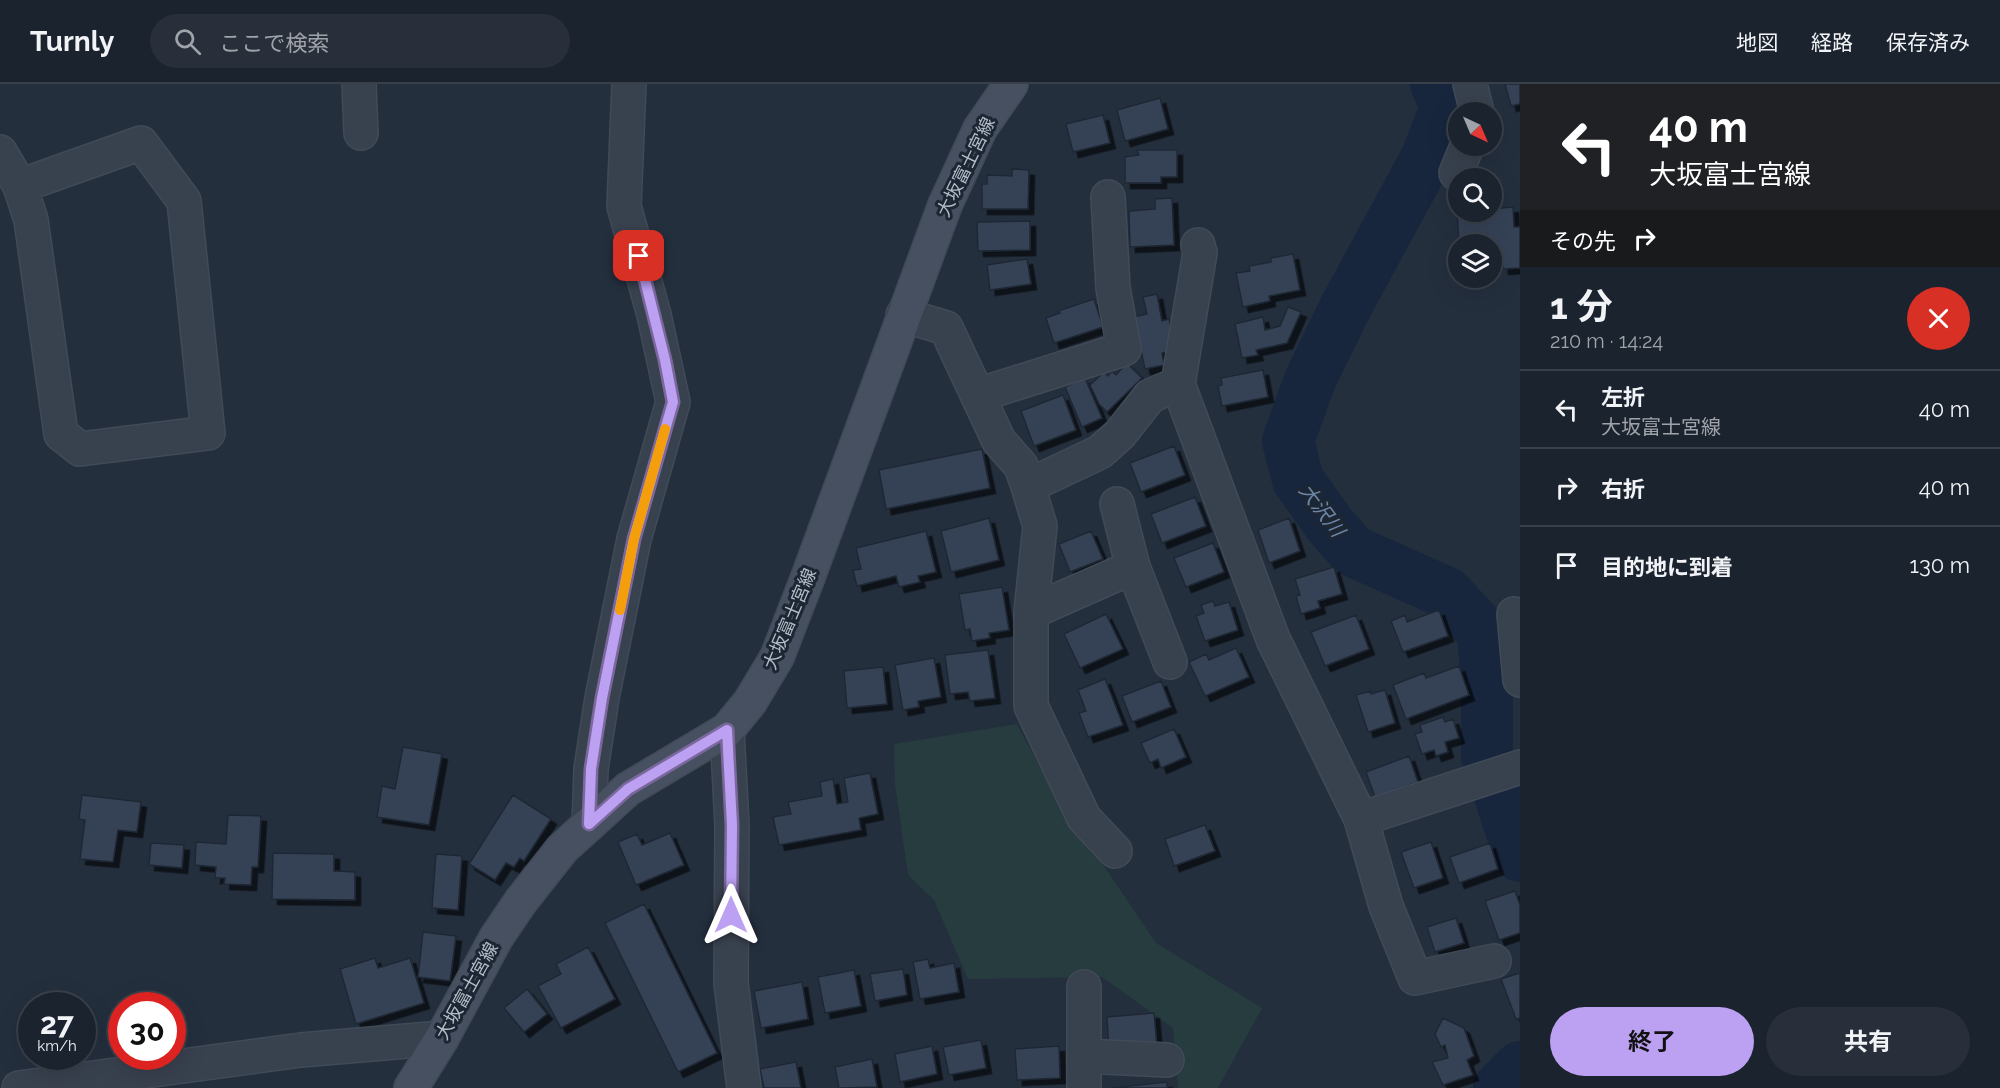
<!DOCTYPE html>
<html lang="ja">
<head>
<meta charset="utf-8">
<style>
  body { margin:0; font-family:Raleway,"Noto Sans JP",sans-serif; background:#282f3a; color:#f1f3f6; height:100vh; display:flex; flex-direction:column; font-size:22px; white-space:nowrap }
  * { box-sizing:border-box; margin:0 }
  p { font-size:20px; color:#a0a4aa }
  .icon { flex:none; width:33px; height:33px; fill:none; stroke:currentColor; stroke-width:2; stroke-linecap:round; stroke-linejoin:round }
  .map { position:relative; flex:1; overflow:hidden }
  .side { display:flex; flex-direction:column; background:#1b232e; width:480px }
  .side>* { flex:none }
  .guide { background:#202124; color:#fff; overflow:hidden }
  .needle { width:39px; rotate:136deg }
  .buttons { position:absolute; left:1448px; top:18px; display:grid; gap:12px }
  .buttons a { display:grid; place-items:center; width:54px; height:54px; border-radius:50%; background:#1b232e; box-shadow:0 6px 24px #0002,0 0 0 2px #39404a; font-size:30px }
  .speed { position:absolute; left:18px; top:908px; display:flex; gap:12px; font-size:30px; font-weight:700; text-align:center }
  .speed>* { display:grid; place-content:center; width:78px; height:78px; border-radius:50%; background:#1b232e; box-shadow:0 6px 24px #0002,0 0 0 2px #39404a; line-height:1 }
  .speed small { font-size:15px; font-weight:400 }
  .speed .limit { border:9px solid #d22; background:#fff; color:#111 }
  .pin { position:absolute; display:grid; place-items:center; width:51px; height:51px; color:#fff; margin:-26px; border-radius:12px; box-shadow:0 3px 9px #0006 }
  .me { position:absolute; width:66px; margin:-33px; rotate:0deg; stroke-linejoin:round; filter:drop-shadow(0 0 4px #0008) }
  .turn { display:flex; align-items:center; gap:21px; height:126px; padding:0 30px; font-size:27px }
  .turn .icon { width:78px; height:78px; stroke-width:2.5 }
  .turn b { display:block; font-size:42px; line-height:51px }
  .then { display:flex; align-items:center; height:57px; padding:0 30px; background:#0003; gap:12px; font-size:22px }
  .round { display:grid; place-items:center; flex:none; width:63px; height:63px; border-radius:32px; background:#282f3a }
  .overview { display:flex; align-items:center; justify-content:space-between; height:102px; padding:0 30px }
  h1 { font-size:36px; font-weight:700; line-height:45px }
  .action { display:flex; gap:12px; margin-top:auto; padding:12px 30px }
  .action a { flex:1; height:69px; border-radius:36px; background:#bca0f2; color:#111; font-size:24px; font-weight:700; line-height:69px; text-align:center }
  .action a+a { background:#282f3a; color:#f1f3f6 }
  ul { padding:0; list-style:none }
  li { display:flex; align-items:center; gap:18px; height:78px; padding:0 30px; border-top:2px solid #39404a }
  li div { flex:1 }
  li b { display:block; font-size:22px }
  li em { font-style:normal }
  header { display:flex; align-items:center; gap:36px; box-sizing:border-box; height:84px; padding:0 30px; background:#1b232e; border-bottom:2px solid #39404a }
  header strong { font-size:28px }
  nav { display:flex; gap:33px; margin-inline-start:auto; font-size:21px }
  .search { width:420px; height:54px; background:#282f3a; display:flex; align-items:center; gap:15px; box-sizing:border-box; padding:0 21px; border-radius:33px; color:#a0a4aa; font-size:22px }
  main { display:flex; flex:1; min-height:0 }
  .map>svg:first-child { display:block }
  .green { fill:#263c3f }
  .lines { fill:none; stroke-linecap:round; stroke-linejoin:round }
  .river { stroke:#17263c; stroke-width:52 }
  .building { fill:#364354; stroke:#1f2835; stroke-width:1.5; filter:url(#shadow) }
  .street-casing { stroke:#414a57; stroke-width:36 }
  .secondary-casing { stroke:#414a57; stroke-width:36 }
  .street { stroke:#38414e; stroke-width:33 }
  .secondary { stroke:#465061; stroke-width:33 }
  .route-casing { stroke:#7a689d; stroke-width:15 }
  .route { stroke:#bca0f2; stroke-width:10 }
  .slow { stroke:#f59e0b; stroke-width:10 }
  .labels { text-anchor:middle; stroke-width:6; stroke-linejoin:round; paint-order:stroke }
  .street-label { font-size:18px; fill:#b4bcc9; stroke:#1d2633 }
  .water-label { font-size:20px; font-style:italic; fill:#6d86a8; stroke:#1d2633 }
</style>
</head>
<body>
<header>
<strong>Turnly</strong>
<div class="search"><svg class="icon" aria-label="search" viewBox="0 0 24 24"><circle cx="10" cy="10" r="6"/><path d="M15 15l6 6"/></svg>ここで検索</div>
<nav><a>地図</a><a>経路</a><a>保存済み</a></nav>
</header>
<main>
<div class="map">
<svg width="1520" height="1004" viewBox="0 0 1520 1004">
  <defs>
    <filter id="shadow"><feDropShadow dx="5.5" dy="5.5" stdDeviation="0" flood-color="#0009"/></filter>
  </defs>
  <rect width="100%" height="100%" fill="#242f3e"/>
  <path class="green" d="M 1017,640 L 1050,702 L 1156,859 L 1262,924 L 1218,1004 L 1178,1004 L 1173,944 L 1102,893 L 968,895 L 934,816 L 908,791 L 895,700 L 894,660 Z"/>
  <g class="lines">
    <path class="river" d="M 1436,0 L 1446,23 L 1426,75 L 1345,224 L 1310,296 L 1288,357 L 1298,396 L 1330,441 L 1353,467 L 1447,509 L 1483,548 L 1487,600 L 1487,673 L 1520,772
      M 1499,1004 L 1520,983"/>
  </g>
  <path class="building" d="M 1505,0 L 1520,0 L 1520,20 L 1511,22 Z
    M 1160,14 L 1168,45 L 1125,57 L 1117,26 Z
    M 1103,31 L 1110,59 L 1073,68 L 1066,40 Z
    M 1137,66 L 1177,66 L 1177,93 L 1161,93 L 1161,99 L 1125,99 L 1125,73 L 1139,71 Z
    M 1012,85 L 1029,86 L 1028,125 L 982,125 L 982,100 L 987,100 L 987,91 L 1012,92 Z
    M 1172,114 L 1174,161 L 1130,163 L 1129,127 L 1155,125 L 1155,115 Z
    M 1513,123 L 1514,143 L 1520,143 L 1520,184 L 1503,185 L 1502,175 L 1491,176 L 1491,160 L 1459,160 L 1457,127 L 1491,128 L 1491,125 Z
    M 1030,137 L 1030,166 L 978,167 L 977,138 Z
    M 1293,170 L 1300,206 L 1269,212 L 1270,217 L 1243,223 L 1236,189 L 1250,187 L 1249,182 L 1271,178 L 1271,174 Z
    M 1027,175 L 1031,200 L 990,206 L 987,181 Z
    M 1157,210 L 1162,237 L 1169,235 L 1175,266 L 1162,269 L 1164,281 L 1145,285 L 1134,233 L 1147,230 L 1143,213 Z
    M 1094,215 L 1103,243 L 1054,259 L 1046,234 L 1060,229 L 1058,227 Z
    M 1288,223 L 1301,228 L 1287,259 L 1256,266 L 1258,271 L 1242,274 L 1235,240 L 1263,233 L 1265,246 L 1280,242 Z
    M 1127,279 L 1142,294 L 1107,328 L 1099,320 L 1090,301 L 1104,288 L 1108,292 L 1112,287 L 1116,291 Z
    M 1263,286 L 1268,313 L 1222,322 L 1218,302 L 1222,301 L 1221,294 Z
    M 1085,294 L 1102,334 L 1082,343 L 1065,303 Z
    M 1063,311 L 1076,346 L 1034,362 L 1021,327 Z
    M 1174,362 L 1185,391 L 1141,408 L 1130,379 Z
    M 982,365 L 990,404 L 886,425 L 879,386 Z
    M 1195,413 L 1206,442 L 1162,459 L 1151,430 Z
    M 989,434 L 999,476 L 951,488 L 941,447 Z
    M 1289,434 L 1300,467 L 1269,479 L 1258,446 Z
    M 926,447 L 936,488 L 918,492 L 920,498 L 899,503 L 896,492 L 857,502 L 853,486 L 861,485 L 856,464 Z
    M 1091,447 L 1103,475 L 1070,488 L 1059,460 Z
    M 1213,459 L 1224,488 L 1186,503 L 1174,474 Z
    M 1334,483 L 1342,510 L 1318,517 L 1320,524 L 1301,530 L 1296,512 L 1300,511 L 1295,495 Z
    M 1002,503 L 1009,546 L 989,549 L 990,554 L 972,557 L 970,545 L 965,546 L 959,510 Z
    M 1213,517 L 1215,522 L 1229,518 L 1238,546 L 1205,557 L 1196,532 L 1204,529 L 1201,521 Z
    M 1439,526 L 1448,552 L 1403,568 L 1391,537 L 1405,531 L 1407,538 Z
    M 1106,530 L 1123,565 L 1080,584 L 1064,550 Z
    M 1356,531 L 1369,565 L 1325,582 L 1311,548 Z
    M 1236,564 L 1249,593 L 1205,612 L 1189,578 L 1206,570 L 1209,576 Z
    M 988,566 L 995,614 L 970,617 L 968,608 L 950,610 L 945,571 Z
    M 934,574 L 941,613 L 918,617 L 919,623 L 903,626 L 895,581 Z
    M 1459,582 L 1469,611 L 1406,635 L 1393,601 L 1424,589 L 1426,594 Z
    M 883,583 L 887,620 L 847,624 L 844,587 Z
    M 1105,595 L 1123,641 L 1088,653 L 1079,629 L 1086,627 L 1078,606 Z
    M 1161,597 L 1171,623 L 1132,638 L 1122,612 Z
    M 1385,606 L 1395,639 L 1368,648 L 1356,611 L 1371,607 L 1371,610 Z
    M 1443,633 L 1445,638 L 1453,635 L 1459,654 L 1445,658 L 1448,668 L 1436,672 L 1434,666 L 1422,670 L 1415,650 L 1422,648 L 1420,641 Z
    M 1174,645 L 1186,673 L 1161,684 L 1158,675 L 1150,679 L 1141,659 Z
    M 403,663 L 442,670 L 429,741 L 377,733 L 382,702 L 395,705 Z
    M 1409,672 L 1418,698 L 1375,713 L 1366,688 Z
    M 870,689 L 878,730 L 859,734 L 861,746 L 779,761 L 773,733 L 791,730 L 788,718 L 822,712 L 820,698 L 833,695 L 837,720 L 848,718 L 844,694 Z
    M 82,711 L 141,718 L 137,748 L 118,746 L 113,778 L 80,775 L 85,736 L 79,735 Z
    M 513,711 L 551,735 L 524,777 L 520,774 L 514,783 L 506,779 L 495,796 L 469,780 Z
    M 228,731 L 261,732 L 258,783 L 252,783 L 251,801 L 224,800 L 225,794 L 215,794 L 216,783 L 195,781 L 196,758 L 226,760 Z
    M 1205,741 L 1215,767 L 1174,782 L 1165,755 Z
    M 670,749 L 684,781 L 636,801 L 618,758 L 637,750 L 642,761 Z
    M 1431,758 L 1443,794 L 1414,804 L 1401,768 Z
    M 151,759 L 184,761 L 182,784 L 149,781 Z
    M 1490,759 L 1498,785 L 1459,799 L 1450,773 Z
    M 273,769 L 334,770 L 334,787 L 355,788 L 355,816 L 272,815 Z
    M 436,770 L 462,772 L 458,826 L 432,824 Z
    M 1515,807 L 1520,821 L 1520,849 L 1499,856 L 1485,817 Z
    M 644,820 L 717,969 L 678,988 L 605,839 Z
    M 1456,834 L 1464,859 L 1435,868 L 1427,843 Z
    M 423,848 L 456,852 L 450,897 L 418,893 Z
    M 588,863 L 615,915 L 561,944 L 538,902 L 561,890 L 556,880 Z
    M 375,874 L 378,884 L 410,874 L 424,919 L 356,940 L 340,885 Z
    M 928,875 L 930,884 L 954,879 L 959,908 L 920,915 L 913,878 Z
    M 903,885 L 907,911 L 875,917 L 870,890 Z
    M 854,886 L 861,922 L 825,929 L 818,893 Z
    M 1520,889 L 1520,934 L 1516,935 L 1501,895 Z
    M 802,898 L 808,935 L 761,944 L 754,907 Z
    M 527,905 L 547,930 L 524,948 L 504,924 Z
    M 1154,929 L 1157,962 L 1109,966 L 1107,933 Z
    M 1443,934 L 1464,944 L 1474,972 L 1467,976 L 1473,991 L 1443,1001 L 1432,978 L 1448,974 L 1445,961 L 1441,963 L 1435,950 Z
    M 981,956 L 986,984 L 949,991 L 943,963 Z
    M 932,962 L 937,990 L 900,998 L 895,970 Z
    M 1059,962 L 1060,994 L 1017,996 L 1015,965 Z
    M 872,975 L 877,1003 L 839,1004 L 835,983 Z
    M 796,978 L 801,1004 L 764,1004 L 760,985 Z
    M 1167,998 L 1167,1004 L 1112,1004 Z"/>
  <g class="lines">
    <g class="street-casing">
      <path id="street" d="M 359,0 L 361,49
        M 1470,0 L 1477,28
        M 0,68 L 20,102 L 31,136 L 61,350 L 80,365 L 208,349 L 184,117 L 141,59 L 20,102
        M 1456,89 L 1467,62
        M 903,231 L 946,244 L 999,357 L 1021,382 L 1028,402
        M 1178,300 L 1273,555 L 1361,735 L 1386,822 L 1415,894 L 1494,877
        M 978,311 L 1124,265 L 1113,204 L 1108,113
        M 1117,420 L 1133,483 L 1170,578
        M 1031,528 L 1133,483
        M 1514,530 L 1520,596
        M 727,646 L 732,741 L 731,899 L 744,1004
        M 1361,735 L 1520,683
        M 589,740 L 591,685 L 602,614 L 634,455 L 673,318 L 654,231 L 624,122 L 629,0
        M 1115,767 L 1084,734 L 1031,622 L 1031,528 L 1040,442 L 1028,402 L 1100,368 L 1120,350 L 1150,312 L 1178,300 L 1200,169 L 1198,161
        M 1084,972 L 1167,976
        M 19,1004 L 301,966 L 442,954
        M 1084,1004 L 1084,903"/>
    </g>
    <g class="secondary-casing">
      <path id="secondary" d="M 411,1004 L 442,954 L 496,854 L 521,817 L 562,765 L 628,705 L 727,646 L 750,618 L 777,573 L 808,493 L 945,121 L 980,45 L 1011,0"/>
    </g>
    <use href="#street" class="street"/>
    <use href="#secondary" class="secondary"/>
  </g>
  <g class="lines">
    <g class="route-casing">
      <path id="route" d="M 639,172 L 665,276 L 673,318 L 634,455 L 602,614 L 591,685 L 589,740 L 628,705 L 727,646 L 732,741 L 731,831"/>
    </g>
    <use href="#route" class="route"/>
    <path class="slow" d="M 620,526 L 634,455 L 665,345"/>
  </g>
  <g class="labels">
    <g class="street-label">
      <text transform="translate(966 83) rotate(-64)" y="6">大坂富士宮線</text>
      <text transform="translate(790 535) rotate(-67)" y="6">大坂富士宮線</text>
      <text transform="translate(467 907) rotate(-61)" y="6">大坂富士宮線</text>
    </g>
    <g class="water-label">
      <text transform="translate(1322 426) rotate(53)" y="7">大沢川</text>
    </g>
  </g>
</svg>
<div class="buttons">
<a><svg class="needle" viewBox="-14 -14 28 28"><path d="M0-13l5 13h-10z" fill="#e53935"/><path d="M0 13l5-13h-10z" fill="#a0a4aa"/></svg></a>
<a><svg class="icon" aria-label="search" viewBox="0 0 24 24"><circle cx="10" cy="10" r="6"/><path d="M15 15l6 6"/></svg></a>
<a><svg class="icon" aria-label="layers" viewBox="0 0 24 24"><path d="M12 4l9 5-9 5-9-5zM3 14l9 5 9-5"/></svg></a>
</div>
<div class="speed"><div>27<small>km/h</small></div><div class="limit">30</div></div>
<div class="pin" style="left:639px;top:172px;background:#d93025"><svg class="icon" aria-label="arrive" viewBox="0 0 24 24"><path d="M6 21V4h12l-3 4 3 4H6"/></svg></div>
<svg class="me" style="left:731px;top:831px" viewBox="-20 -20 40 40"><path d="M0-17L14 15 0 8-14 15z" fill="#bca0f2" stroke="#fff" stroke-width="4"/></svg>
</div>
<section class="side">
<div class="guide">
<div class="turn"><svg class="icon" aria-label="left" viewBox="0 0 24 24"><path d="M17 20v-9H6M10 6l-5 5 5 5"/></svg><div><b>40 m</b>大坂富士宮線</div></div>
<div class="then">その先<svg class="icon" aria-label="right" viewBox="0 0 24 24"><path d="M7 20v-9h11M14 6l5 5-5 5"/></svg></div>
</div>
<div class="overview"><div><h1>1 分</h1><p>210 m · 14:24</p></div><a class="round" style="background:#d93025;color:#fff"><svg class="icon" aria-label="close" viewBox="0 0 24 24"><path d="M6 6l12 12M18 6L6 18"/></svg></a></div>
<ul>
<li><svg class="icon" aria-label="left" viewBox="0 0 24 24"><path d="M17 20v-9H6M10 6l-5 5 5 5"/></svg><div><b>左折</b><p>大坂富士宮線</p></div><em>40 m</em></li>
<li><svg class="icon" aria-label="right" viewBox="0 0 24 24"><path d="M7 20v-9h11M14 6l5 5-5 5"/></svg><div><b>右折</b></div><em>40 m</em></li>
<li><svg class="icon" aria-label="arrive" viewBox="0 0 24 24"><path d="M6 21V4h12l-3 4 3 4H6"/></svg><div><b>目的地に到着</b></div><em>130 m</em></li>
</ul>
<div class="action"><a>終了</a><a>共有</a></div>
</section>
</main>
</body>
</html>
